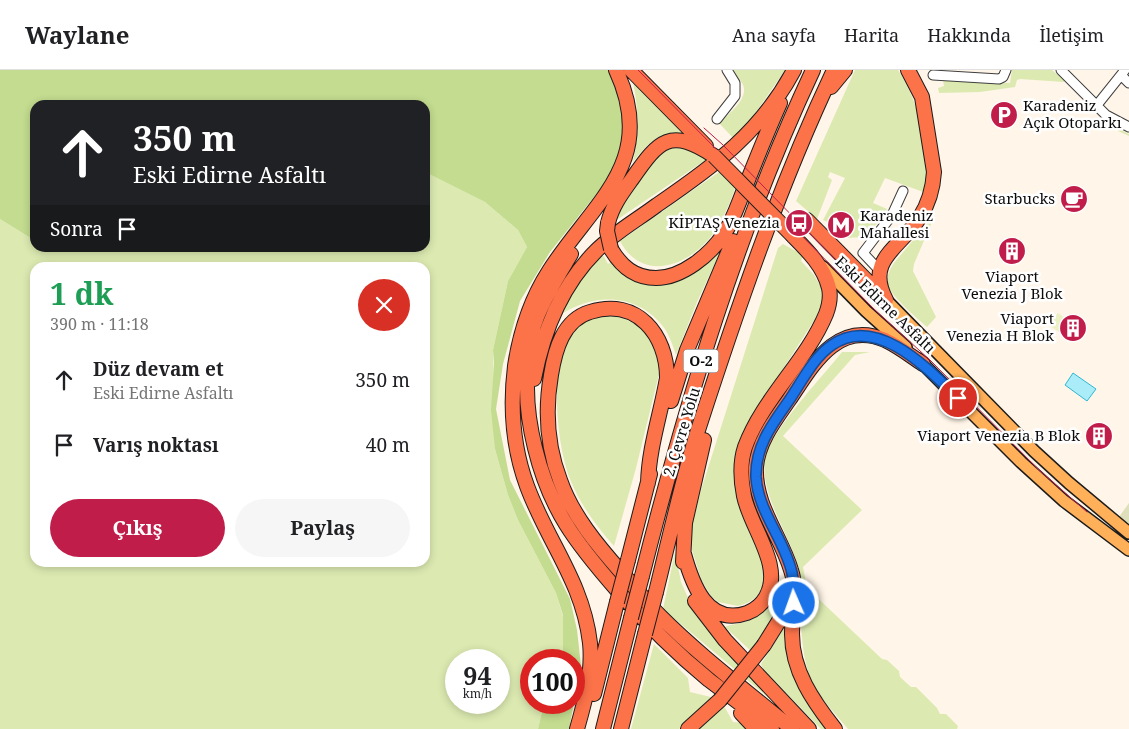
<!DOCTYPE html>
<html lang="tr">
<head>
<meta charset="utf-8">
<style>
  body { margin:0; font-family:"Noto Serif",serif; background:#f6f6f6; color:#202124; height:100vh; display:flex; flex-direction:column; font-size:19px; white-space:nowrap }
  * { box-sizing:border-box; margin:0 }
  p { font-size:16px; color:#757577 }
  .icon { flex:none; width:28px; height:28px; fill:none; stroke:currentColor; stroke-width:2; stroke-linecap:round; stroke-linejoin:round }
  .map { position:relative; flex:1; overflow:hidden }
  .side { position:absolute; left:30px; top:192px; width:400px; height:305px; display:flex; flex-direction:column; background:#fff; border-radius:15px; box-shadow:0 2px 8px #0003 }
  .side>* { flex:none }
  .banner { position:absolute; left:30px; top:30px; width:400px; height:152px; border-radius:15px; box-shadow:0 2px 8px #0003; background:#202124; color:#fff; overflow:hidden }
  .speed { position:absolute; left:445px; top:579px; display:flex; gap:10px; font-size:25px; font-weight:700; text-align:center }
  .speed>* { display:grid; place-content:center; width:65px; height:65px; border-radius:50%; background:#fff; box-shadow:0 2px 8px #0003; line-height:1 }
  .speed small { font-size:12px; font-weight:400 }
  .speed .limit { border:8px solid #d22; background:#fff; color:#111 }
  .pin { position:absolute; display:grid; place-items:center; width:42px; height:42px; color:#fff; margin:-21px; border:2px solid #fff; border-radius:50%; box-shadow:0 1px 5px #0007 }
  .me { position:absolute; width:55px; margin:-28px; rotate:358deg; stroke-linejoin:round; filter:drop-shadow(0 0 4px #0008) }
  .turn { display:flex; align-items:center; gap:18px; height:105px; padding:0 20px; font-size:22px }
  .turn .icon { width:65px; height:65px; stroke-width:2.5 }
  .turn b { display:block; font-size:35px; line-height:42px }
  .then { display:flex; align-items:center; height:48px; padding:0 20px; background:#0003; gap:10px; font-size:19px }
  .round { display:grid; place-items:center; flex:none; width:52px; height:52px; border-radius:26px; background:#f6f6f6 }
  .headline { display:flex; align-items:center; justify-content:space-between; height:85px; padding:0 20px }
  h1 { font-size:30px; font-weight:700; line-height:38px; color:#1e9e55 }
  .cta { display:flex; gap:10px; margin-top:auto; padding:10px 20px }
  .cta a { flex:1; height:58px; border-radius:30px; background:#c01d4a; color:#fff; font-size:20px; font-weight:700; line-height:58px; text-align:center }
  .cta a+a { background:#f6f6f6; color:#202124 }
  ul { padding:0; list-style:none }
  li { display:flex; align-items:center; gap:15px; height:65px; padding:0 20px }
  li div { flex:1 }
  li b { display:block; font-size:19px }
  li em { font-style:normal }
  header { display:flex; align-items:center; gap:30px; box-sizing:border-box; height:70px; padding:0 25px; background:#fff; border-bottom:1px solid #e0e0e0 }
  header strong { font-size:24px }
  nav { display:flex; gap:28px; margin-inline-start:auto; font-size:18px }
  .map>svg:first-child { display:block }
  .green { fill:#dceab1; fill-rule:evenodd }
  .forest { fill:#c3dc8f }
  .cemetery { fill:#dde0ba }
  .pitch { fill:#ecf1c3 }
  .water { fill:#aaedf9; stroke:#2eb7d3 }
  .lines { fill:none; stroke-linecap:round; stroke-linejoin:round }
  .minor-casing { stroke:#3e3e3e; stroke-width:11 }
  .major-casing { stroke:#1c1c1c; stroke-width:14 }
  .highway-casing { stroke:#1c1c1c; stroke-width:16 }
  .minor { stroke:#fff; stroke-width:9 }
  .major { stroke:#ffb058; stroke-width:11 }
  .highway { stroke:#fc7249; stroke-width:14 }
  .tram { stroke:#c01d4a; stroke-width:1 }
  .highway-bridge-casing { stroke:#1c1c1c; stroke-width:16; stroke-linecap:butt }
  .highway-bridge { stroke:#fc7249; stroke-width:14 }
  .route-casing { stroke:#114b97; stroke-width:12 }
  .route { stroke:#1a73e8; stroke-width:9 }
  .labels { text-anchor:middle; stroke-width:5; stroke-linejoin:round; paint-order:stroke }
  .shield { fill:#fff; stroke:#545454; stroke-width:1 }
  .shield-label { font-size:14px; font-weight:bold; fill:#0b0b0b }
  .poi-label { font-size:15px; fill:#0b0b0b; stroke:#fff; text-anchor:end }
  .street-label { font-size:15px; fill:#0b0b0b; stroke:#fff }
</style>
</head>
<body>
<header>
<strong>Waylane</strong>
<nav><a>Ana sayfa</a><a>Harita</a><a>Hakkında</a><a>İletişim</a></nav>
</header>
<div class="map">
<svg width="1129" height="659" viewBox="0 0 1129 659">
  <rect width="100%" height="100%" fill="#fff5e8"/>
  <path class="green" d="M 731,0 L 785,0 L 754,45 L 734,69 L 719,53 C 728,44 751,28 742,13 C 739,8 735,4 731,0 Z
    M 855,0 L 898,0 C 920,33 931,83 926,123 L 885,108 L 873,133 L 887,139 L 867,167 L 844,168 L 833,163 L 843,144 L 836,141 L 830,153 L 823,150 L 845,108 L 830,102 L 828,107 L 832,110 L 817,149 L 796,131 Z
    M 1012,0 L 1052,0 L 1064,10 L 1064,12 L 1020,9 L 1017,10 L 1015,17 L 980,22 L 939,23 L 938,18 L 944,16 L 943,10 L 1010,13 Z
    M 633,12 L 683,63 C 657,63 649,72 633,92 C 639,62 639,42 633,12 Z
    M 1098,49 L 1129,64 L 1129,66 L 1107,56 L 1105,59 L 1092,56 L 1095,50 Z
    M 681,75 L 707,89 L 615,151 L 618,143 L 659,82 Z
    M 425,102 L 485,132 L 518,160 L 527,177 L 508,211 L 493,280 L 495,379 L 508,425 L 518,450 L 556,523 L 563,546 L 563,581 L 559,590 L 531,590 L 531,632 L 544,633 L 538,659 L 0,659 L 0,149 L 29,167 L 35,168 L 35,178 L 119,178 L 159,182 L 218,178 L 425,178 ZM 35,198 L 425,198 L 425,492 L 35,492 ZM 456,590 L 499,590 L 499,632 L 456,632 Z
    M 719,102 L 735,118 C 729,137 721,153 709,169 C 684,198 641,211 620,171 Z
    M 931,149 L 932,152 L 914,194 L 913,201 L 936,247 L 927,257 C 918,249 887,223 887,212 C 887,205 890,199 894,193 Z
    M 783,174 L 803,185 L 801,191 L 814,205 L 821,217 L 823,230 L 815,249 L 751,349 L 741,371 L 757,475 L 764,498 L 764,510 L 761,520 L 755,528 L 747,533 L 738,536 L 718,532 L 711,526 L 701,509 L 692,480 L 692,456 L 701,420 L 778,178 Z
    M 719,178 L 721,180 L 697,232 L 676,285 C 673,276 670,267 665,259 C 639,223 595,222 560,245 C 571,222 585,204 603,185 L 608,194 L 611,192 C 623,206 640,218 659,214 C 669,213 707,185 719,178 Z
    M 601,245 C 608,246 617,246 624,249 C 647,256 658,278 660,300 L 636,398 L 614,476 C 596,456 580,434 570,409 C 556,373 547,287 577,257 C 583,251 592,248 601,245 Z
    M 842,282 L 870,282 L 855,285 L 783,366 L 862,440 L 803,497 L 807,518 L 882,589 L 887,590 L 899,601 L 900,607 L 911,617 L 916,617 L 937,638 L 940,644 L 946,644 L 958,656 L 957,659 L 848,659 C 835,643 818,627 810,607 C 799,576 802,545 799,513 C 798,506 798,497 796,490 C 786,460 760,422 765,389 C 769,363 824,305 842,282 Z
    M 675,482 L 681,512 L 693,539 L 771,627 L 770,629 L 663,539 Z
    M 778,513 L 782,514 C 779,545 769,556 752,582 L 725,557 C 730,554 735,555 741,553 C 762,548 773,533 778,513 Z
    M 788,552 L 828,659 L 821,659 L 763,599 L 761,594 Z
    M 654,574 L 688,608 L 690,622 L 715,628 L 679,659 L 631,659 Z
    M 724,636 L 733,652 L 742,653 L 748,659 L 697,659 Z"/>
  <path class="forest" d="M 0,0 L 610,0 L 622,34 L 623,65 L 613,103 L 550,182 L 520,231 L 503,294 L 496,339 L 510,410 L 570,529 L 577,560 L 581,596 L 569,659 L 538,659 L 544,633 L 574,632 L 574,590 L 559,590 L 563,581 L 563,545 L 556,523 L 518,450 L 508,425 L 495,379 L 491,340 L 494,293 L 493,280 L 508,211 L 527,177 L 518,160 L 485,132 L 425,102 L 425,35 L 35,35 L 35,168 L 29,167 L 0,149 Z
    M 119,178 L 218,178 L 159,182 Z"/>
  <path class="cemetery" d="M 1129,433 L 1129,455 L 1119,447 Z"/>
  <path class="pitch" d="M 1058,243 L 1077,257 L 1069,269 L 1049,255 Z"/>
  <path class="water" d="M 1073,303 L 1096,319 L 1087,331 L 1065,315 Z"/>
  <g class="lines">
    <g class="minor-casing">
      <path id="minor" d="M 1061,0 L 1106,45 L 1129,57
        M 933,5 L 999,9 L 1003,7 L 1006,0
        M 1121,5 L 1129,13
        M 1097,35 L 1125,0
        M 717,49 L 735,26 L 735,13 L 727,0
        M 880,201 L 863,183 L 892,145 L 903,121"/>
    </g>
    <g class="major-casing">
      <path id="major" d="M 823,197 L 866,241 L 906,277
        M 886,230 L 1034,381 L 1069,413 L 1129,463
        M 918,289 L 1021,392 L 1064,431 L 1129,480"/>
    </g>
    <g class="highway-casing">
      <path id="highway" d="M 631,0 L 706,76
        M 831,17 L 845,0
        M 807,150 L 882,226
        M 608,153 C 612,136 622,123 632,109 C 659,70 670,57 714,86
        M 611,179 C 621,196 634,208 656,208 C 682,208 710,185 724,164 C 734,149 739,131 746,115 C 757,87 768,60 780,33
        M 571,184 C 559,204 546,224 537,247 C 528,269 527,294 527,318 C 527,338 530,358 535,378 C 550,440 576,473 617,520 C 645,552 676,583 709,610 C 730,626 752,642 772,659
        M 886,230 C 864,189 902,177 920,147 C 929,133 933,118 934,102 L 922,27 L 908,0
        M 534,309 C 543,262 561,216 596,181 C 614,163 637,150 657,135 C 714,96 761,62 794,0
        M 671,331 L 687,280 L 733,171
        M 648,413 C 649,377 661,343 667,308 C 667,265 637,227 590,242 C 563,250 555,280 551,305 C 545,340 547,376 560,410 C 572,445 598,476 622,503 C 635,517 647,533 660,546 C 701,587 748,622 792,659
        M 684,484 C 692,513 707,557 747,543 C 755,540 762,534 766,527 C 784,496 750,457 744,426 C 741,411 740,392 745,377 C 763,328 806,292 826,244 C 829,236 831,227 829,218 C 824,197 808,181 793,166
        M 628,490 L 650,404
        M 683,492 L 685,453 L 704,370
        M 642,506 C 686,333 737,162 813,0
        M 656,522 C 670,466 682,409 700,354 C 739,234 780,114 834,0
        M 695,531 L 725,570 L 809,659
        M 764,575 L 782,546 L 787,519
        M 594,624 L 617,532
        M 741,643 L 756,659
        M 577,659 C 585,631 593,602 590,573 C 583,512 547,471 527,416 C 513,378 510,336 515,296 C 520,263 531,229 549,201 C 593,132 659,92 616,0
        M 603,659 L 631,548
        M 621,659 L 645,564
        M 688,659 L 720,630
        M 835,659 C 813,631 792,601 792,564 C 792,543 798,521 791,500 C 781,466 754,435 756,397 C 758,372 775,350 789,330 C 811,298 836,249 885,270 C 898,276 911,286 923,294"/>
    </g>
    <use href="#minor" class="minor"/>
    <use href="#major" class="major"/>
    <use href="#highway" class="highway"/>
    <path class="tram" d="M 638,0 L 875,240 L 931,291 L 1039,400 L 1087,442
      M 704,58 L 723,75 L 850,205"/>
    <g class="highway-bridge-casing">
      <path id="highway-bridge" d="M 714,86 L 793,166
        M 608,153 L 607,161 L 611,179
        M 617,532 L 628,490
        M 631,548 L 642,506
        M 645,564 L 656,522
        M 720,630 L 764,575"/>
    </g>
    <use href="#highway-bridge" class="highway-bridge"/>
  </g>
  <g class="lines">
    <g class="route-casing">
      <path id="route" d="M 794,533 C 794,523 794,513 792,503 C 785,470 758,442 756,407 C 755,376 773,353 790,329 C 802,311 814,287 832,275 C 877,244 928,299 958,328"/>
    </g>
    <use href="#route" class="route"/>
  </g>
  <defs>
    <g id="parking-disc" transform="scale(1.4375)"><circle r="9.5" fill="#c01d4a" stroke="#fff"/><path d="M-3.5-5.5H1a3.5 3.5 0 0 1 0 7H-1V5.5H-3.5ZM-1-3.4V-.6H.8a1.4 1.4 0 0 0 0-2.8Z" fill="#fff"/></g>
    <g id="cafe-disc" transform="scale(1.4375)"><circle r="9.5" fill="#c01d4a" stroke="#fff"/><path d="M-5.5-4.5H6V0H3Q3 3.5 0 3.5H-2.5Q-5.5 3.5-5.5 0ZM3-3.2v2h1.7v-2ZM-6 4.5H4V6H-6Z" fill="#fff"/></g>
    <g id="bus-disc" transform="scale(1.4375)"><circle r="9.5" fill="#c01d4a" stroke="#fff"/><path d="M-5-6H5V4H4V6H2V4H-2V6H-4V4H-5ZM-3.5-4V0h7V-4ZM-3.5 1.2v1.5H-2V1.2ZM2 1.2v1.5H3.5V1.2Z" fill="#fff"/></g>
    <g id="metro-disc" transform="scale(1.4375)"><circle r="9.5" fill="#c01d4a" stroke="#fff"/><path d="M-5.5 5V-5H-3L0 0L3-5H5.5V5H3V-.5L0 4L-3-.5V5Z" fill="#fff"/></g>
    <g id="building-disc" transform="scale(1.4375)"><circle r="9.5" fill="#c01d4a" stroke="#fff"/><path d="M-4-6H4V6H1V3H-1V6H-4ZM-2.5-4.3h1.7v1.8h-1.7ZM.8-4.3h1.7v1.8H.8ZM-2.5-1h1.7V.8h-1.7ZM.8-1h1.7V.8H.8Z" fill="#fff"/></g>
  </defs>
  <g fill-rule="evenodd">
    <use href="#parking-disc" x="1004" y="45"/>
    <use href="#cafe-disc" x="1074" y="129"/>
    <use href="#bus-disc" x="799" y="153"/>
    <use href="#metro-disc" x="841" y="155"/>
    <use href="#building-disc" x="1012" y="181"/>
    <use href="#building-disc" x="1073" y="258"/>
    <use href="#building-disc" x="1099" y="366"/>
  </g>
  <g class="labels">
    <rect class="shield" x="683.5" y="279.5" width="35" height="23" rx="4"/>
    <g class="shield-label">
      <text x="701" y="296">O-2</text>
    </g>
    <g class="poi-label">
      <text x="1023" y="41" text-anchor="start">Karadeniz<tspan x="1023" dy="17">Açık Otoparkı</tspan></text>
      <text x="1055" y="134">Starbucks</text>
      <text x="860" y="151" text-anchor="start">Karadeniz<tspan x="860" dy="17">Mahallesi</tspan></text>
      <text x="780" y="158">KİPTAŞ Venezia</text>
      <text x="1012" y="212" text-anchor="middle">Viaport<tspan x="1012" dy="17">Venezia J Blok</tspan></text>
      <text x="1054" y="254">Viaport<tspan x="1054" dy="17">Venezia H Blok</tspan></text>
      <text x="1080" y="371">Viaport Venezia B Blok</text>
    </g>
    <g class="street-label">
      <text transform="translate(885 235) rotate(44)" y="5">Eski Edirne Asfaltı</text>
      <text transform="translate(682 362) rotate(-73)" y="5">2. Çevre Yolu</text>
    </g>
  </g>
</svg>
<div class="speed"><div>94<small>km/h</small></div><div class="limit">100</div></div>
<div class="pin" style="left:958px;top:328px;background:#d93025"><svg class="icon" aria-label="arrive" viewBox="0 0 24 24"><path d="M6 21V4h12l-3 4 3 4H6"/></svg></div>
<svg class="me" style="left:794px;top:533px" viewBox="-20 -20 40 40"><circle r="17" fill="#1a73e8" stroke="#fff" stroke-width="3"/><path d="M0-11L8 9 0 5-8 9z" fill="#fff"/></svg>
<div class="banner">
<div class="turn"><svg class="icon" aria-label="ahead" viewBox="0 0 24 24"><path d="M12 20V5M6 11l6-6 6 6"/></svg><div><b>350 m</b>Eski Edirne Asfaltı</div></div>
<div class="then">Sonra<svg class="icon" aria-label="arrive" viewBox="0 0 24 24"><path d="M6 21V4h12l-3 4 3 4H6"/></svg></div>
</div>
<section class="side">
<div class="headline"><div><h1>1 dk</h1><p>390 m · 11:18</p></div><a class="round" style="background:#d93025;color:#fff"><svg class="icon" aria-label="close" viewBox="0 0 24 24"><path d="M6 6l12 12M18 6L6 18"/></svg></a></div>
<ul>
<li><svg class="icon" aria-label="ahead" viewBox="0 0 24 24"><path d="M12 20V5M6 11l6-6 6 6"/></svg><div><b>Düz devam et</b><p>Eski Edirne Asfaltı</p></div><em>350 m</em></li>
<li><svg class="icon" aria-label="arrive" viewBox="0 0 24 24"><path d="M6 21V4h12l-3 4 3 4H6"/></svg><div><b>Varış noktası</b></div><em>40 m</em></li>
</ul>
<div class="cta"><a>Çıkış</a><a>Paylaş</a></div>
</section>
</div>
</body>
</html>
